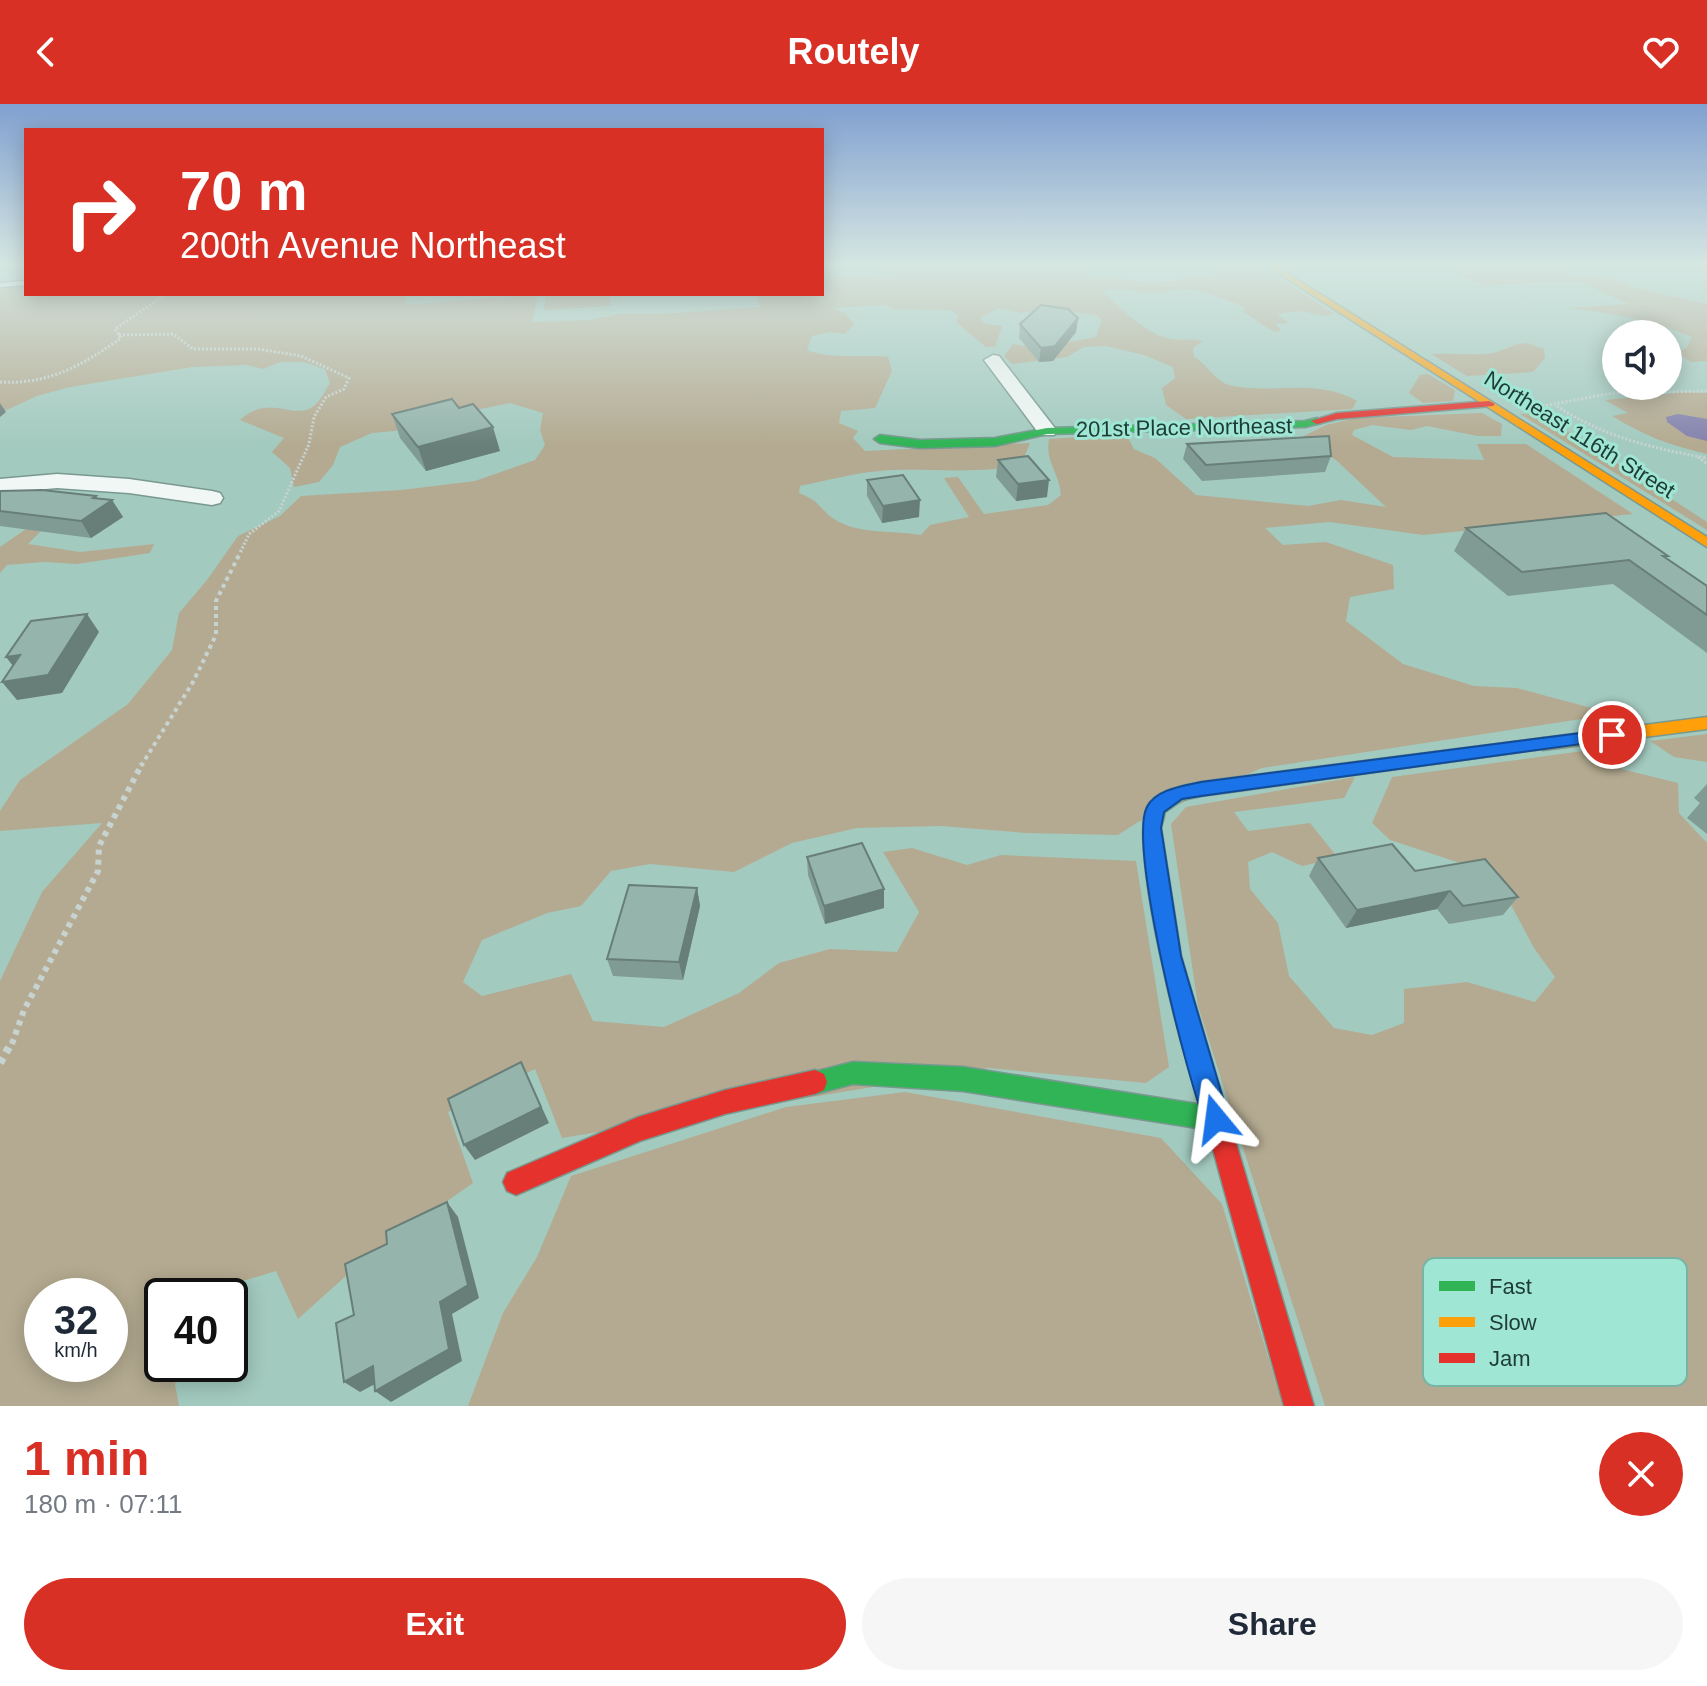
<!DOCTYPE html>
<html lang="en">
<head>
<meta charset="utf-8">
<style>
  body { margin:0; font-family:Helvetica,sans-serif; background:#f6f6f7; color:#1f2937; height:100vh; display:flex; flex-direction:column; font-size:30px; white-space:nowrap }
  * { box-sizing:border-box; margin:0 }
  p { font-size:26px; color:#747a83 }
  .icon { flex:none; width:44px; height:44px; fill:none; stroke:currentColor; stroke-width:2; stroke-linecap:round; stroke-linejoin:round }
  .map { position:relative; height:1302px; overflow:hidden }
  .side { display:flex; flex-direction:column; background:#fff; flex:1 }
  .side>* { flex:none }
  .banner { position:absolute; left:24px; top:24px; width:800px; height:168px; border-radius:0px; box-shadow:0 4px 20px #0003; background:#d93025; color:#fff; overflow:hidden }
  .controls { position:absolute; left:1602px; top:216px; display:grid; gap:16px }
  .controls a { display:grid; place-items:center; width:80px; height:80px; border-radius:50%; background:#fff; box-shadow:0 4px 20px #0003; font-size:40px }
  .speed { position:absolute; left:24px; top:1174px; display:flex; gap:16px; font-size:40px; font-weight:700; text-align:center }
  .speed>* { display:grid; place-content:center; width:104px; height:104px; border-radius:50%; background:#fff; box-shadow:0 4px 20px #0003; line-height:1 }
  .speed small { font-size:20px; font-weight:400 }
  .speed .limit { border:4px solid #111; border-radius:12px; background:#fff; color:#111 }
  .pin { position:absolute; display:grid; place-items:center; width:68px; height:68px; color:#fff; margin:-34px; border:4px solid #fff; border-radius:50%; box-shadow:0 2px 8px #0007 }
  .me { position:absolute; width:88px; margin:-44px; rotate:344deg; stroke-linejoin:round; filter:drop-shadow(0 0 6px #0008) }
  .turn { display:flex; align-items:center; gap:28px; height:168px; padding:0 24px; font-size:36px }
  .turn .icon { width:104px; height:104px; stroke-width:2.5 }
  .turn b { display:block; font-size:56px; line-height:68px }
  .round { display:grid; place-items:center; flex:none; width:84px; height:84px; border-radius:42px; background:#f6f6f7 }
  .headline { display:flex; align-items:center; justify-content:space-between; height:136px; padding:0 24px }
  h1 { font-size:48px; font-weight:600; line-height:60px; color:#d93025 }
  .action { display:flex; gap:16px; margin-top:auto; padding:16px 24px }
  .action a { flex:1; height:92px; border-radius:48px; background:#d93025; color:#fff; font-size:32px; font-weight:600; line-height:92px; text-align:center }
  .action a+a { background:#f6f6f7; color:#1f2937 }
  header { display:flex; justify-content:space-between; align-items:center; height:104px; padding:0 24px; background:#d93025; color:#fff; font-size:36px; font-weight:600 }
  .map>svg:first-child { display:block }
  .green { fill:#b4aa91; fill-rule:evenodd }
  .water { fill:#8482ad }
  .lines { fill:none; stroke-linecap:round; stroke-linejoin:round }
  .lane-casing { stroke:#799890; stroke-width:3 }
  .street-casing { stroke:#799890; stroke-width:3 }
  .fast-casing { stroke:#799890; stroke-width:3 }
  .slow-casing { stroke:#799890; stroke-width:3 }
  .jam-casing { stroke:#799890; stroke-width:3 }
  .path-far3 { stroke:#c7d3d0; stroke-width:3; stroke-dasharray:2 2; stroke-linecap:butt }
  .path-far2 { stroke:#c7d3d0; stroke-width:4; stroke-dasharray:4 4; stroke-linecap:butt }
  .path-far1 { stroke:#c7d3d0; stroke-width:6; stroke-dasharray:5 5; stroke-linecap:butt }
  .path { stroke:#c7d3d0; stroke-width:8; stroke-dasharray:6 6; stroke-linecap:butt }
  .lane { fill:#f1f7f5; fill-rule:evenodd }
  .street { fill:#f1f7f5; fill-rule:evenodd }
  .fast { fill:#30b455; fill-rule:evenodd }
  .slow { fill:#ff9f0a; fill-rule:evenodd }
  .jam { fill:#e5322d; fill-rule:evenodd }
  .wall { fill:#809b94 }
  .shaded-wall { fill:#687e78 }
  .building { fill:#95b4ac; stroke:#687e78; stroke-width:2 }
  .route { fill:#1a73e8; stroke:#114b97; stroke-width:2 }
  .labels { text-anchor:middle; stroke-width:6; stroke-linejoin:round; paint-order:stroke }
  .far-street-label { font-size:22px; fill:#1e3c35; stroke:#9fe7d4 }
  .key { fill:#9fe7d4; stroke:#78b4a4; stroke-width:2 }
  .key-label { font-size:22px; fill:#1e3c35 }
</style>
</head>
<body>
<header><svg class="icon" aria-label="back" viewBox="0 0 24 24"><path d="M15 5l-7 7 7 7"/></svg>Routely<svg class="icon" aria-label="heart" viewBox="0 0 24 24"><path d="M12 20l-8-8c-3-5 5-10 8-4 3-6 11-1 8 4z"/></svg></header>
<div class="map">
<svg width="1707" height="1302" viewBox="0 0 1707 1302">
  <rect width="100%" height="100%" fill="#a3cabf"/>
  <path class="green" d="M 932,159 L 1076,159 L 1092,174 L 1120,174 L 1149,179 L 1174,177 L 1187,171 L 1213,171 L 1210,159 L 1255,159 L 1335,210 L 1326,212 L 1299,207 L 1277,210 L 1288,219 L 1275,220 L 1281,226 L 1277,228 C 1264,225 1256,214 1243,208 L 1245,204 C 1240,200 1196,185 1191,185 C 1177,184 1161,190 1146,188 C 1131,186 1118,184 1102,187 C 1121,204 1145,230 1171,235 C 1182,237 1192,234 1203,237 L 1193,244 L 1194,253 C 1209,261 1215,279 1233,282 C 1275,290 1317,274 1357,297 L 1352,305 L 1186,315 L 1166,301 L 1162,284 L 1175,274 L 1173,263 L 1144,251 L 1106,242 L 1084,243 L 1067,253 L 1012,260 L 1004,252 L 1013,240 L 1049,247 L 1069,238 L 1096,233 L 1102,216 L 1097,211 L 1047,204 L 1021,209 L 999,204 L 980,214 L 985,220 L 1002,222 L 995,243 L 986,243 L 957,219 L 958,211 L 950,206 L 893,205 L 888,201 L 832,204 L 845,209 L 854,220 L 845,230 L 829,228 L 812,232 L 807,246 C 832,256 861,250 888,253 L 892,267 L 875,304 L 841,307 L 839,319 L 858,327 L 853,334 L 865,347 L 1030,339 L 1022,359 C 993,372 917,363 880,367 C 853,369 826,377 800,382 L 799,389 C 822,398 818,404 834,415 C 858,431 894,426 921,431 L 930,421 L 969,413 L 944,374 L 958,373 L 984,410 L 1048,401 L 1061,391 C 1059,368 1045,358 1049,335 L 1126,330 L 1134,345 L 1155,354 L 1196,391 L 1308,402 L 1341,396 L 1386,403 L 1336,356 L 1300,334 L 1326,321 L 1356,314 L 1482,309 L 1502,320 L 1501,332 L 1478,332 L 1427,322 L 1411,326 L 1372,321 L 1354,326 L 1352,331 L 1393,353 L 1484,356 L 1477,340 L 1526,340 L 1633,410 L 1423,431 L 1330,418 L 1265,424 L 1283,441 L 1326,438 L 1393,461 L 1394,485 L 1350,493 L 1346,517 L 1403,560 L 1474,582 L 1517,584 L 1614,610 L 1262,664 L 1138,718 L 1118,731 L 1026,729 L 941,722 L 857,724 L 792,739 L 734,768 L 650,760 L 611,767 L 581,802 L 547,809 L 482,836 L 463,878 L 482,892 L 571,870 L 593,917 L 664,923 L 739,889 L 779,859 L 830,845 L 897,848 L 919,808 L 883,748 L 912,744 L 967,761 L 1001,751 L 1136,757 L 1169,963 L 1146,979 L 988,964 L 562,1034 L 535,965 L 448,1008 L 473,1079 L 367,1153 L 298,1215 L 276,1167 L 220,1184 L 216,1192 L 162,1192 L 162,1260 L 185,1260 L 175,1280 L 179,1302 L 0,1302 L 0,877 L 42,788 L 102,719 L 0,727 L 0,707 L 20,676 L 128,600 L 172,546 L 179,509 L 207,476 L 238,432 L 280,412 L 301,392 L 401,386 L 475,377 L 535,356 L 545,341 L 540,326 L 543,309 L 510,299 L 466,308 L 429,310 L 395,327 L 372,329 L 340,343 L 333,361 L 319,378 L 294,383 L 290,364 L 272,348 L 284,334 L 240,316 C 271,287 296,320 316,300 C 321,295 326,286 330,279 L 325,265 L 304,258 L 280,258 L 263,265 L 247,261 L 192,263 L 70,283 L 37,292 L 0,309 L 0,182 L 26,181 L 26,190 L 406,190 L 405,201 L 538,190 L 532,218 L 590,216 L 620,210 L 660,210 L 760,203 L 756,190 L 822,190 L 822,161 L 828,173 L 887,170 L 890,174 L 884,161 L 902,160 L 911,173 L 906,165 L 934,163 ZM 42,1192 L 110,1192 L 110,1260 L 42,1260 Z
    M 1439,159 L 1554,159 L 1557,165 L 1571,171 L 1612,174 L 1636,184 L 1707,200 L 1707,257 L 1691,258 L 1678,249 L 1687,243 L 1692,233 C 1651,216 1613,209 1569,204 L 1628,200 L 1578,177 L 1482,181 Z
    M 610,190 L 610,202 L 544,206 L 546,191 Z
    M 1527,239 L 1544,245 L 1545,254 L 1533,268 L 1467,272 L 1431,250 C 1449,249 1466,251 1484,250 C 1500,250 1510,240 1527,239 Z
    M 1428,270 L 1455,286 L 1453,297 L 1423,299 L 1409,289 L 1420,271 Z
    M 1685,288 L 1707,289 L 1707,350 C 1671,342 1643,331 1612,312 L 1628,309 L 1605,296 Z
    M 1534,309 L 1549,315 L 1707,418 L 1707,426 L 1520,310 Z
    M 53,415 L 28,440 L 80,448 L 154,440 L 150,449 L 77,460 L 44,458 L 7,461 L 0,469 L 0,443 L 36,418 Z
    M 1707,630 L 1707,658 L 1674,653 L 1650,637 Z
    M 1590,646 L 1621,665 L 1678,679 L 1679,709 L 1707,739 L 1707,1302 L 1325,1302 L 1198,902 L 1171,720 L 1186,703 L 1355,673 L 1344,694 L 1234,708 L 1248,727 L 1310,719 L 1338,754 L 1302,762 L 1272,748 L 1248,758 L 1250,785 L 1278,819 L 1289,872 L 1334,924 L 1372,931 L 1404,919 L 1404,885 L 1467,878 L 1535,898 L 1555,873 L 1534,844 L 1509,797 L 1460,759 L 1390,736 L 1372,719 L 1392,673 Z
    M 905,988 L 1161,1034 L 1222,1100 L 1283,1302 L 468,1302 L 503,1209 L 537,1153 L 571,1072 L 786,1003 Z"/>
  <path class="water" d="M 1678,310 L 1707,315 L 1707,337 L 1687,332 L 1667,318 L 1666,313 Z"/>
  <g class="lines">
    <g class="lane-casing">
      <path id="lane" d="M 26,177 L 26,181 L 0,183 L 0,179 Z"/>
    </g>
    <g class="street-casing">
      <path id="street" d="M 993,251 L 999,252 L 1054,323 L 1057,327 L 1054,331 L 1040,331 L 984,256 Z
        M 57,370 L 129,375 L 212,387 L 220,389 L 223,394 L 220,399 L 212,401 L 129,389 L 57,384 L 0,389 L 0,375 Z"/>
    </g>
    <g class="fast-casing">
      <path id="fast" d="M 1317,314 L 1323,317 L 1321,319 L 1305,323 L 1047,330 L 995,342 L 920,344 L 880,339 L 874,335 L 880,331 L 920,336 L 995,334 L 1047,324 L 1305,317 Z
        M 1543,634 L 1549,636 L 1552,640 L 1549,644 L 1201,692 L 1182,696 L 1165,708 L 1161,724 L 1181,852 L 1221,988 L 1218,996 L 1209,1000 L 1200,996 C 1181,953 1129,741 1147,703 C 1156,685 1184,682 1201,678 Z
        M 853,958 L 963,963 L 1216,1003 L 1225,1006 L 1229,1015 L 1225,1024 L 1216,1027 L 963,987 L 853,980 L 815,990 L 806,986 L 803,978 L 806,970 Z"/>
    </g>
    <g class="slow-casing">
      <path id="slow" d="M 1262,159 L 1271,159 L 1707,433 L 1707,443 Z
        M 1707,613 L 1707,625 L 1543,646 L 1534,640 L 1543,634 Z"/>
    </g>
    <g class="jam-casing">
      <path id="jam" d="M 1700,159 L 1707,159 L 1707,162 Z
        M 1489,297 L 1495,300 L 1493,302 L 1337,315 L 1317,320 L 1311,317 L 1337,309 Z
        M 815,966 L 824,970 L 827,978 L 824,986 L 815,990 L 725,1010 L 640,1037 L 516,1091 L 507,1087 L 503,1078 L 507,1069 L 638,1013 L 725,986 Z
        M 1209,976 L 1218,980 L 1221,988 L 1314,1302 L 1284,1302 L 1197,988 L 1200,980 Z"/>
    </g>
    <path class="path-far3" d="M 119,231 L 173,230 L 193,245 L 259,245 L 301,252 L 349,274 L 344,285 L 326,293 L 314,313 L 309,340 L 279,407 L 249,430 L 240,449
      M 0,278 C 48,281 83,261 121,234 L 115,225 L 166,190
      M 1557,302 C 1601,332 1655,345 1707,354
      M 1538,303 L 1612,289 L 1707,287
      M 1698,353 L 1707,360"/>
    <path class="path-far2" d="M 141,662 L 193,578 L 216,531 L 216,497 L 241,447"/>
    <path class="path-far1" d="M 12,940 L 24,906 L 98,767 L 99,742 L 142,660"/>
    <path class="path" d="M 0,959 L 12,938"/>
    <use href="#lane" class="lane"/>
    <use href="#street" class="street"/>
    <use href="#fast" class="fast"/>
    <use href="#slow" class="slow"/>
    <use href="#jam" class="jam"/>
  </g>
  <path class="wall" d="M 841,159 L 868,159 L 868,160 L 843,161 Z
    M 1078,214 L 1076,228 L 1053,257 L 1039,258 L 1019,234 L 1020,220 Z
    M 392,310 L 500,347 L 426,367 L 400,334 Z
    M 1187,340 L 1331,352 L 1325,368 L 1202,377 L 1183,355 Z
    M 998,356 L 1047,393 L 1016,397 L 996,373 Z
    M 867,376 L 919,413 L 882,419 L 867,392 Z
    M 0,387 L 96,392 L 98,395 L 112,396 L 123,413 L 91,434 L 0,422 Z
    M 1466,424 L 1668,452 L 1666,454 L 1707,482 L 1707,549 L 1613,480 L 1508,492 L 1454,447 Z
    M 1707,680 L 1707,730 L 1687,714 L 1700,699 L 1694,694 Z
    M 807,753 L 884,804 L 825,820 L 808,771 Z
    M 1318,754 L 1415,767 L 1518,793 L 1503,811 L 1449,820 L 1437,805 L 1346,824 L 1309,772 Z
    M 697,784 L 700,802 L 683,876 L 613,872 L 607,855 Z"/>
  <path class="shaded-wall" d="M 1078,214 L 1076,228 L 1053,257 L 1039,258 L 1041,244 Z
    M 0,299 L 6,308 L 0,313 Z
    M 493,323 L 500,347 L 426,367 L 418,343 Z
    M 1049,376 L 1047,393 L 1016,397 L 1018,380 Z
    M 96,392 L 103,403 L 112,396 L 123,413 L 91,434 L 81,417 L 93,394 Z
    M 920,396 L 919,413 L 882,419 L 883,402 Z
    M 87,510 L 99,528 L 62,589 L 17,596 L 2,578 Z
    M 20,551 L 20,571 L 6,553 Z
    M 697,784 L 700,802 L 683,876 L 679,858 Z
    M 884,785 L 884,804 L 825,820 L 824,802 Z
    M 1450,787 L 1437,805 L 1346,824 L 1357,806 Z
    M 521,958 L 549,1019 L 475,1056 L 464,1041 Z
    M 447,1098 L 458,1113 L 479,1194 L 452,1210 L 462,1257 L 391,1298 L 375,1287 L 440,1198 Z
    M 373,1262 L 388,1273 L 360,1288 L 344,1278 Z"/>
  <path class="building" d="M 1041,201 L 1068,205 L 1078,214 L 1055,242 L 1041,244 L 1020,220 Z
    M 452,295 L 459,304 L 473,300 L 493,323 L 418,343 L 392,310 Z
    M 1329,332 L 1331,352 L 1206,361 L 1187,340 Z
    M 1028,352 L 1049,376 L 1018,380 L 998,356 Z
    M 903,371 L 920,396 L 883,402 L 867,376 Z
    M 42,386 L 96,392 L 93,394 L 112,396 L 81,417 L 0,407 L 0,387 Z
    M 1606,409 L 1668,452 L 1663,452 L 1707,482 L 1707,511 L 1629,456 L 1522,468 L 1466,424 Z
    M 87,510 L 48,571 L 2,578 L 20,551 L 6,553 L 31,517 Z
    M 862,739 L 884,785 L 824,802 L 807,753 Z
    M 1392,740 L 1415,767 L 1485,755 L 1518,793 L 1463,802 L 1450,787 L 1357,806 L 1318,754 Z
    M 629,781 L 697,784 L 679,858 L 607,855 Z
    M 521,958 L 541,1003 L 464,1041 L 448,995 Z
    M 447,1098 L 468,1181 L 440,1198 L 449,1245 L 375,1287 L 373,1262 L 344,1278 L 336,1219 L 354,1211 L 345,1160 L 387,1140 L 386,1127 Z"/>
  <linearGradient id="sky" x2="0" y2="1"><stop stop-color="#80a0d0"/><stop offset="0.47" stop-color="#d6e7e2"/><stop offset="1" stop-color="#d6e7e2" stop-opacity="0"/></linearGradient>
  <rect width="1707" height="341" fill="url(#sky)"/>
  <path class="route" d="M 1612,625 L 1618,627 L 1621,631 L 1618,635 L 1201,692 L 1182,695 L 1164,708 L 1161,724 L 1181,852 L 1229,1015 L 1225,1024 L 1216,1028 L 1207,1024 C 1188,979 1127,740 1147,703 C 1156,685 1184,682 1201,678 Z"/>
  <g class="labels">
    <g class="far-street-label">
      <text transform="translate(1184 323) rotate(-1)" y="8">201st Place Northeast</text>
      <text transform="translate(1580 330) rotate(32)" y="8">Northeast 116th Street</text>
    </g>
  </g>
  <rect x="1423" y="1154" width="264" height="128" rx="12" class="key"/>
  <rect x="1439" y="1177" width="36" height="10" fill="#30b455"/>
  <rect x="1439" y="1213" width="36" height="10" fill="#ff9f0a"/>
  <rect x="1439" y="1249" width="36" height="10" fill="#e5322d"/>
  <g class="key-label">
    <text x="1489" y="1190">Fast</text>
    <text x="1489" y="1226">Slow</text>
    <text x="1489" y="1262">Jam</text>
  </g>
</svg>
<div class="controls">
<a><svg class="icon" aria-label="sound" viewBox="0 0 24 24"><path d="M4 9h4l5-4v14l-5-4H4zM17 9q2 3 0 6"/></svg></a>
</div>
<div class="speed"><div>32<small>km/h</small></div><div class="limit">40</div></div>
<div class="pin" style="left:1612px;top:631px;background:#d93025"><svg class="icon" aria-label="arrive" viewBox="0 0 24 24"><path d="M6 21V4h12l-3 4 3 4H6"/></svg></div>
<svg class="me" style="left:1216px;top:1015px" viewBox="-20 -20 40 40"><path d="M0-17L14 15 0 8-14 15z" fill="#1a73e8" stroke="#fff" stroke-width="4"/></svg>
<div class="banner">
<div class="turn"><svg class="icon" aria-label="right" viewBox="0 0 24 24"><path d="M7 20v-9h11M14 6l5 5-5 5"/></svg><div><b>70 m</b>200th Avenue Northeast</div></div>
</div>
</div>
<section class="side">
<div class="headline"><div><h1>1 min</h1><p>180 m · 07:11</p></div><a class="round" style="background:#d93025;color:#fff"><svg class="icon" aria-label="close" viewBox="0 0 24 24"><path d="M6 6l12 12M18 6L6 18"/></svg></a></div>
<div class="action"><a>Exit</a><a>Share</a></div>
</section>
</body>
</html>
